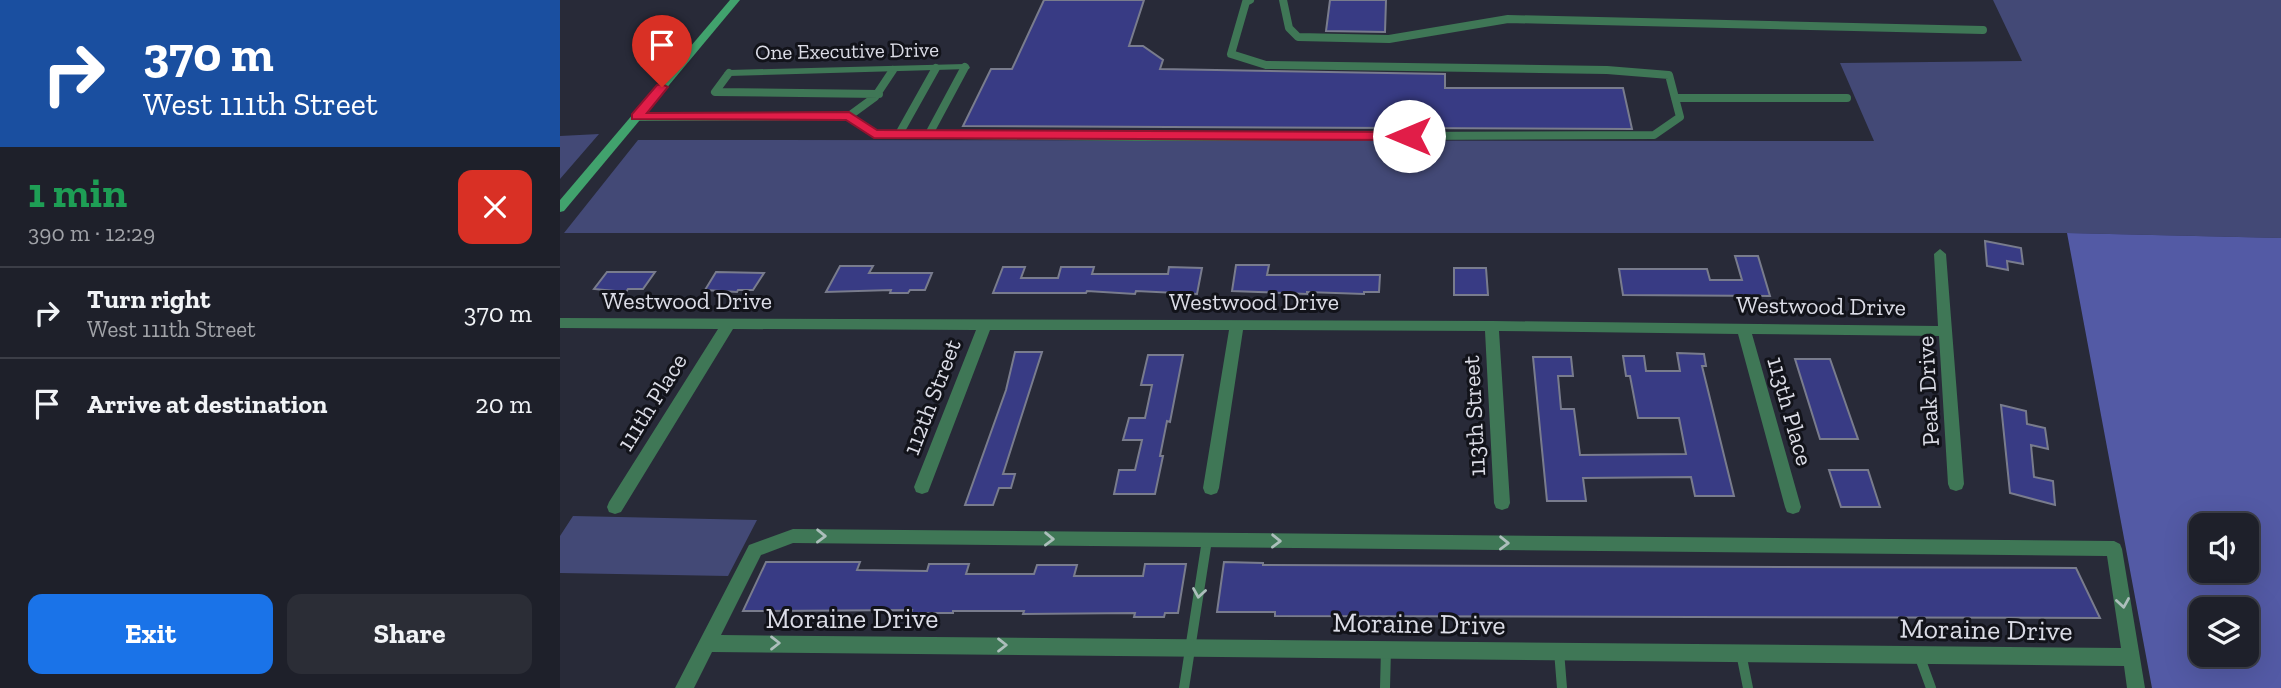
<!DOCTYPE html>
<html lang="en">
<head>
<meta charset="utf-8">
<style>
  body { margin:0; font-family:"Zilla Slab",serif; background:#2b2d36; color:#f1f3f6; height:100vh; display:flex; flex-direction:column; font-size:26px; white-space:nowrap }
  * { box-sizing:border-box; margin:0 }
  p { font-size:23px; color:#a1a3a8 }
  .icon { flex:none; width:38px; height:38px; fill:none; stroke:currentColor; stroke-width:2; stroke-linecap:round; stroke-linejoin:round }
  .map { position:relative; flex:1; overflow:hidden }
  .side { display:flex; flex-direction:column; background:#1e202a; width:560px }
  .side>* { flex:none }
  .banner { background:#1a4fa0; color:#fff; overflow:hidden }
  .controls { position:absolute; left:1629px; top:513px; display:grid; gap:14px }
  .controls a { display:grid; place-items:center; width:70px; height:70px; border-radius:14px; background:#1e202a; box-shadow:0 7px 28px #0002,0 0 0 2px #3c3e47; font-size:35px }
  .pin { position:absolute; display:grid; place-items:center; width:60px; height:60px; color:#fff; margin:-72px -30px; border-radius:50% 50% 50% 0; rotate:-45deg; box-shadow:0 0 7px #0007 }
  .pin .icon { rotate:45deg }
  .me { position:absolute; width:77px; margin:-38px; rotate:270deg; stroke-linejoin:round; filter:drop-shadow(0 0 5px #0008) }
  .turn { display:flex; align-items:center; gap:24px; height:147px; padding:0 28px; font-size:32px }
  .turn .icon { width:91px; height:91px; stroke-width:2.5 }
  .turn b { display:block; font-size:49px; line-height:60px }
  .round { display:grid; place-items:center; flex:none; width:74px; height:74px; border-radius:14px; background:#2b2d36 }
  .summary { display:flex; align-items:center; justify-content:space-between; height:119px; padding:0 28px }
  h1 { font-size:42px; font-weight:700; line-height:52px; color:#1e9e55 }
  .action { display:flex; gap:14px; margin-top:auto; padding:14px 28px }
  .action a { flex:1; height:80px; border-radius:14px; background:#1a73e8; color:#fff; font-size:28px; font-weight:700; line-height:80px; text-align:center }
  .action a+a { background:#2b2d36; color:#f1f3f6 }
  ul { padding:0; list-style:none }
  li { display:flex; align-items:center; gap:21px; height:91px; padding:0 28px; border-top:2px solid #3c3e47 }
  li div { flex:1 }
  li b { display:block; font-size:26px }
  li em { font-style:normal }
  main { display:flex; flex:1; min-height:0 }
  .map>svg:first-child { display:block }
  .green { fill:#434976 }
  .forest { fill:#535aa5; fill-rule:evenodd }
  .building { fill:#383b84; stroke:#797c8d; stroke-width:2 }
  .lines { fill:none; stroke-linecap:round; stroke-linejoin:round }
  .lane-far1 { stroke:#3f7756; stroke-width:8 }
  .lane { stroke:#3f7756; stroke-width:10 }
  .street { fill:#3f7756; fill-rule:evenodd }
  .secondary { fill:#41a26d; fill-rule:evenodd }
  .oneway { stroke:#acbebb }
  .route { fill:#e11d48; stroke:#92132f; stroke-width:2 }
  .labels { text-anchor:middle; stroke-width:6; stroke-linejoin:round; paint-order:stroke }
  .far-street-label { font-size:21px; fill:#dbdce6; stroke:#12131a }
  .street-label { font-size:24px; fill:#dbdce6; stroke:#12131a }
  .near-street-label { font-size:28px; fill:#dbdce6; stroke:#12131a }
</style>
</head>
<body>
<main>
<section class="side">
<div class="banner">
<div class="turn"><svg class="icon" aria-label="right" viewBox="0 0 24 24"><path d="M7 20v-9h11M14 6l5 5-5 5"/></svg><div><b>370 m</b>West 111th Street</div></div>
</div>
<div class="summary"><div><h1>1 min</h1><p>390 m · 12:29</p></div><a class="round" style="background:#d93025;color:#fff"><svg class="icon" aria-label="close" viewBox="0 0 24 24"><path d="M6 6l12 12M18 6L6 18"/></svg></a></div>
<ul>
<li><svg class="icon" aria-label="right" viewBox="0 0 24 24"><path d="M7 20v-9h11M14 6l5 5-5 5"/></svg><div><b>Turn right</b><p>West 111th Street</p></div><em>370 m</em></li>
<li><svg class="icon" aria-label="arrive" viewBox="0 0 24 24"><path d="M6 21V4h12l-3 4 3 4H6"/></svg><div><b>Arrive at destination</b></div><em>20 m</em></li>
</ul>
<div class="action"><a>Exit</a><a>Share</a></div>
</section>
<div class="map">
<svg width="1721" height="688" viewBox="0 0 1721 688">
  <rect width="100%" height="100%" fill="#282a38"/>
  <path class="green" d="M 1433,0 L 1721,0 L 1721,238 L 1507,233 L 4,233 L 78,140 L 1314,141 L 1280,63 L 1462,61 Z
    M 39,134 L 0,179 L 0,136 Z
    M 13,516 L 197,520 L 168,576 L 0,573 L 0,536 Z"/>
  <path class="forest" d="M 1507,233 L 1721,238 L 1721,688 L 1592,688 ZM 1642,525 L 1687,525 L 1687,570 L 1642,570 ZM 1642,609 L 1687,609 L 1687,654 L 1642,654 Z"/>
  <path class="building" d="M 484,0 L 584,0 L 569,46 L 583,46 L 603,60 L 600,69 L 885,74 L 885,88 L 1063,88 L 1072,129 L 403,126 L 431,69 L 452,69 Z
    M 770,0 L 826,0 L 825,32 L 766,31 Z
    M 1425,241 L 1461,248 L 1463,264 L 1447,261 L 1448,270 L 1427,266 Z
    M 1175,256 L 1198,256 L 1210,296 L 1063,295 L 1059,269 L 1147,269 L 1150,280 L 1182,280 Z
    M 676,265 L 709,265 L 707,275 L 820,275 L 819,292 L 804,292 L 804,294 L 747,292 L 747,294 L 672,291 Z
    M 280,266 L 313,266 L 309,273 L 372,273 L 365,290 L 350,290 L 348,293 L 330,293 L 331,290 L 266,292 Z
    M 443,267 L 465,267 L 461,278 L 498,278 L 501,267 L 534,267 L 532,274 L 608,274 L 609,267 L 642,268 L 637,294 L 576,291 L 575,294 L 527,291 L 526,293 L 433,293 Z
    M 894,268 L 926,268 L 928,295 L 894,295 Z
    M 47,272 L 95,272 L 83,289 L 68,289 L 66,292 L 34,289 Z
    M 156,272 L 204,273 L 193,290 L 178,290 L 177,292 L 145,290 Z
    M 455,352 L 482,352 L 443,474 L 455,474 L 451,488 L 439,488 L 433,505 L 405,505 L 446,390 Z
    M 1117,353 L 1144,354 L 1146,366 L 1142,366 L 1174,496 L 1135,496 L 1131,477 L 1023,478 L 1026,501 L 987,501 L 973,357 L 1011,357 L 1013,376 L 998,376 L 1001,409 L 1014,409 L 1020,455 L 1126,454 L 1119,418 L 1078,418 L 1070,376 L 1066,376 L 1063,356 L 1084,356 L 1086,371 L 1120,371 Z
    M 588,355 L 623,355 L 610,422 L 607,421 L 600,456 L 603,456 L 595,494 L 554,494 L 559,470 L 575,470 L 582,440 L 563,440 L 569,418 L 585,418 L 592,385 L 581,385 Z
    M 1235,359 L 1270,359 L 1298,439 L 1260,439 Z
    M 1441,405 L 1466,411 L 1467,424 L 1485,428 L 1488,449 L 1471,445 L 1474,477 L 1493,481 L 1495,505 L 1450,493 Z
    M 1269,470 L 1308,470 L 1320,507 L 1281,507 Z
    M 206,562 L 300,562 L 297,570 L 367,571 L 369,564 L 409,564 L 406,574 L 474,574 L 477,565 L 517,565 L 514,576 L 583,576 L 585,564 L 626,564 L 618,613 L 605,613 L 604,617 L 574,617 L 575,613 L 463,614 L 464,611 L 393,611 L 393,613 L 351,613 L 352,610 L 183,611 Z
    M 664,562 L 703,563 L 703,565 L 1516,568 L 1540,618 L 715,616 L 715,612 L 657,612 Z"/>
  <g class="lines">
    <path class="lane-far1" d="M 723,0 L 729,28 L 738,37 L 829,39 L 948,19 L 1423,30
      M 169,73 L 155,92 L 319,94
      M 1115,98 L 1287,98
      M 289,116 L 315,134 L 576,137 L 1094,135 L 1120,117 L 1109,75 L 1047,70 L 706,65 L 671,54 L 686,2 L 690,0
      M 77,117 L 289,116 L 315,97 L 333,70
      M 339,134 L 376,68
      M 369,134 L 405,67"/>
    <path class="lane" d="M 999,651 L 1002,688
      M 1181,653 L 1188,688
      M 1359,655 L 1371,688
      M 624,688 L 647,540
      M 825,688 L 826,649"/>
    <path class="street" d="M 405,64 L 410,67 L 409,69 L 169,76 L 164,73 L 169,70 Z
      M 1380,249 L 1386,254 L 1404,484 L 1402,489 L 1396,491 L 1390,489 L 1388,484 L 1379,336 L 1192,334 L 1241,507 L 1239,512 L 1233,514 L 1227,512 L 1225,507 L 1178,334 L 939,331 L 950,503 L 948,508 L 942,510 L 936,508 L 934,503 L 925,331 L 683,330 L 659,488 L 657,493 L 651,495 L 645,493 L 643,488 L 669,330 L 430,330 L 370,487 L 368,492 L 362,494 L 356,492 L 354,487 L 416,330 L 173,329 L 61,512 L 55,514 L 49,512 L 47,507 L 49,502 L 158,329 L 0,328 L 0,318 L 932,321 L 1378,326 L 1374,254 Z
      M 233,529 L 1554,541 L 1560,544 L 1562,549 L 1585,688 L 1567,688 L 1564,666 L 152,652 L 134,688 L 115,688 L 189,545 ZM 233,543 L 1547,556 L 1561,648 L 161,635 L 201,555 Z"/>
    <path class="secondary" d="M 170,0 L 180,0 L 4,211 L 0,212 L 0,200 Z"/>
  </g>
  <defs><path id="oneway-chevron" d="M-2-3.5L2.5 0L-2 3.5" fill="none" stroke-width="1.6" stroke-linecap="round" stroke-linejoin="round" transform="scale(1.75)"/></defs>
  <g class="oneway">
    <use href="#oneway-chevron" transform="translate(261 536) rotate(1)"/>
    <use href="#oneway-chevron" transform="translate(489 539) rotate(1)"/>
    <use href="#oneway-chevron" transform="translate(716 541) rotate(1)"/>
    <use href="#oneway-chevron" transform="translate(944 543) rotate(1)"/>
    <use href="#oneway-chevron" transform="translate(639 593) rotate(99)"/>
    <use href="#oneway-chevron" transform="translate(1563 603) rotate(81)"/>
    <use href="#oneway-chevron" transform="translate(215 643)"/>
    <use href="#oneway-chevron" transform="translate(442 645)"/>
  </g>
  <path class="route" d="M 102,84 L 108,87 L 87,113 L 289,112 L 317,130 L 849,132 L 855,136 L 849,140 L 314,138 L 286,120 L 72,119 L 72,114 L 97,85 Z"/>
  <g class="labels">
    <g class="far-street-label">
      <text transform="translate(287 51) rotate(-1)" y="7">One Executive Drive</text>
    </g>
    <g class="street-label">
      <text x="127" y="309">Westwood Drive</text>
      <text x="694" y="310">Westwood Drive</text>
      <text transform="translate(1261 306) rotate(1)" y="8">Westwood Drive</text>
      <text transform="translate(1368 391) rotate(-93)" y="8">Peak Drive</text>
      <text transform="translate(372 397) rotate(-69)" y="8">112th Street</text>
      <text transform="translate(92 402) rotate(-58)" y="8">111th Place</text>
      <text transform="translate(1230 411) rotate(74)" y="8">113th Place</text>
      <text transform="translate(914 416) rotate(-93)" y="8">113th Street</text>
    </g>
    <g class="near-street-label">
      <text x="292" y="628">Moraine Drive</text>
      <text transform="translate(859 623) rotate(1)" y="10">Moraine Drive</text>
      <text transform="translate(1426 629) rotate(1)" y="10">Moraine Drive</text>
    </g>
  </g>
</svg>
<div class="controls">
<a><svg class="icon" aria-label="sound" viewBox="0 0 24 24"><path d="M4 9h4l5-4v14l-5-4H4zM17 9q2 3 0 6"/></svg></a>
<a><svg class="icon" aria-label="layers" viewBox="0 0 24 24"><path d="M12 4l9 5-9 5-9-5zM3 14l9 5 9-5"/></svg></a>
</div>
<div class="pin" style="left:102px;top:87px;background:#d93025"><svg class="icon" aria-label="arrive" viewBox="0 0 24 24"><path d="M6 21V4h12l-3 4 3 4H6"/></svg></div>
<svg class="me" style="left:849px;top:136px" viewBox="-20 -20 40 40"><circle r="19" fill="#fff"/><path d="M0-13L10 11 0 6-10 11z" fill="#e11d48"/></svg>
</div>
</main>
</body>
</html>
